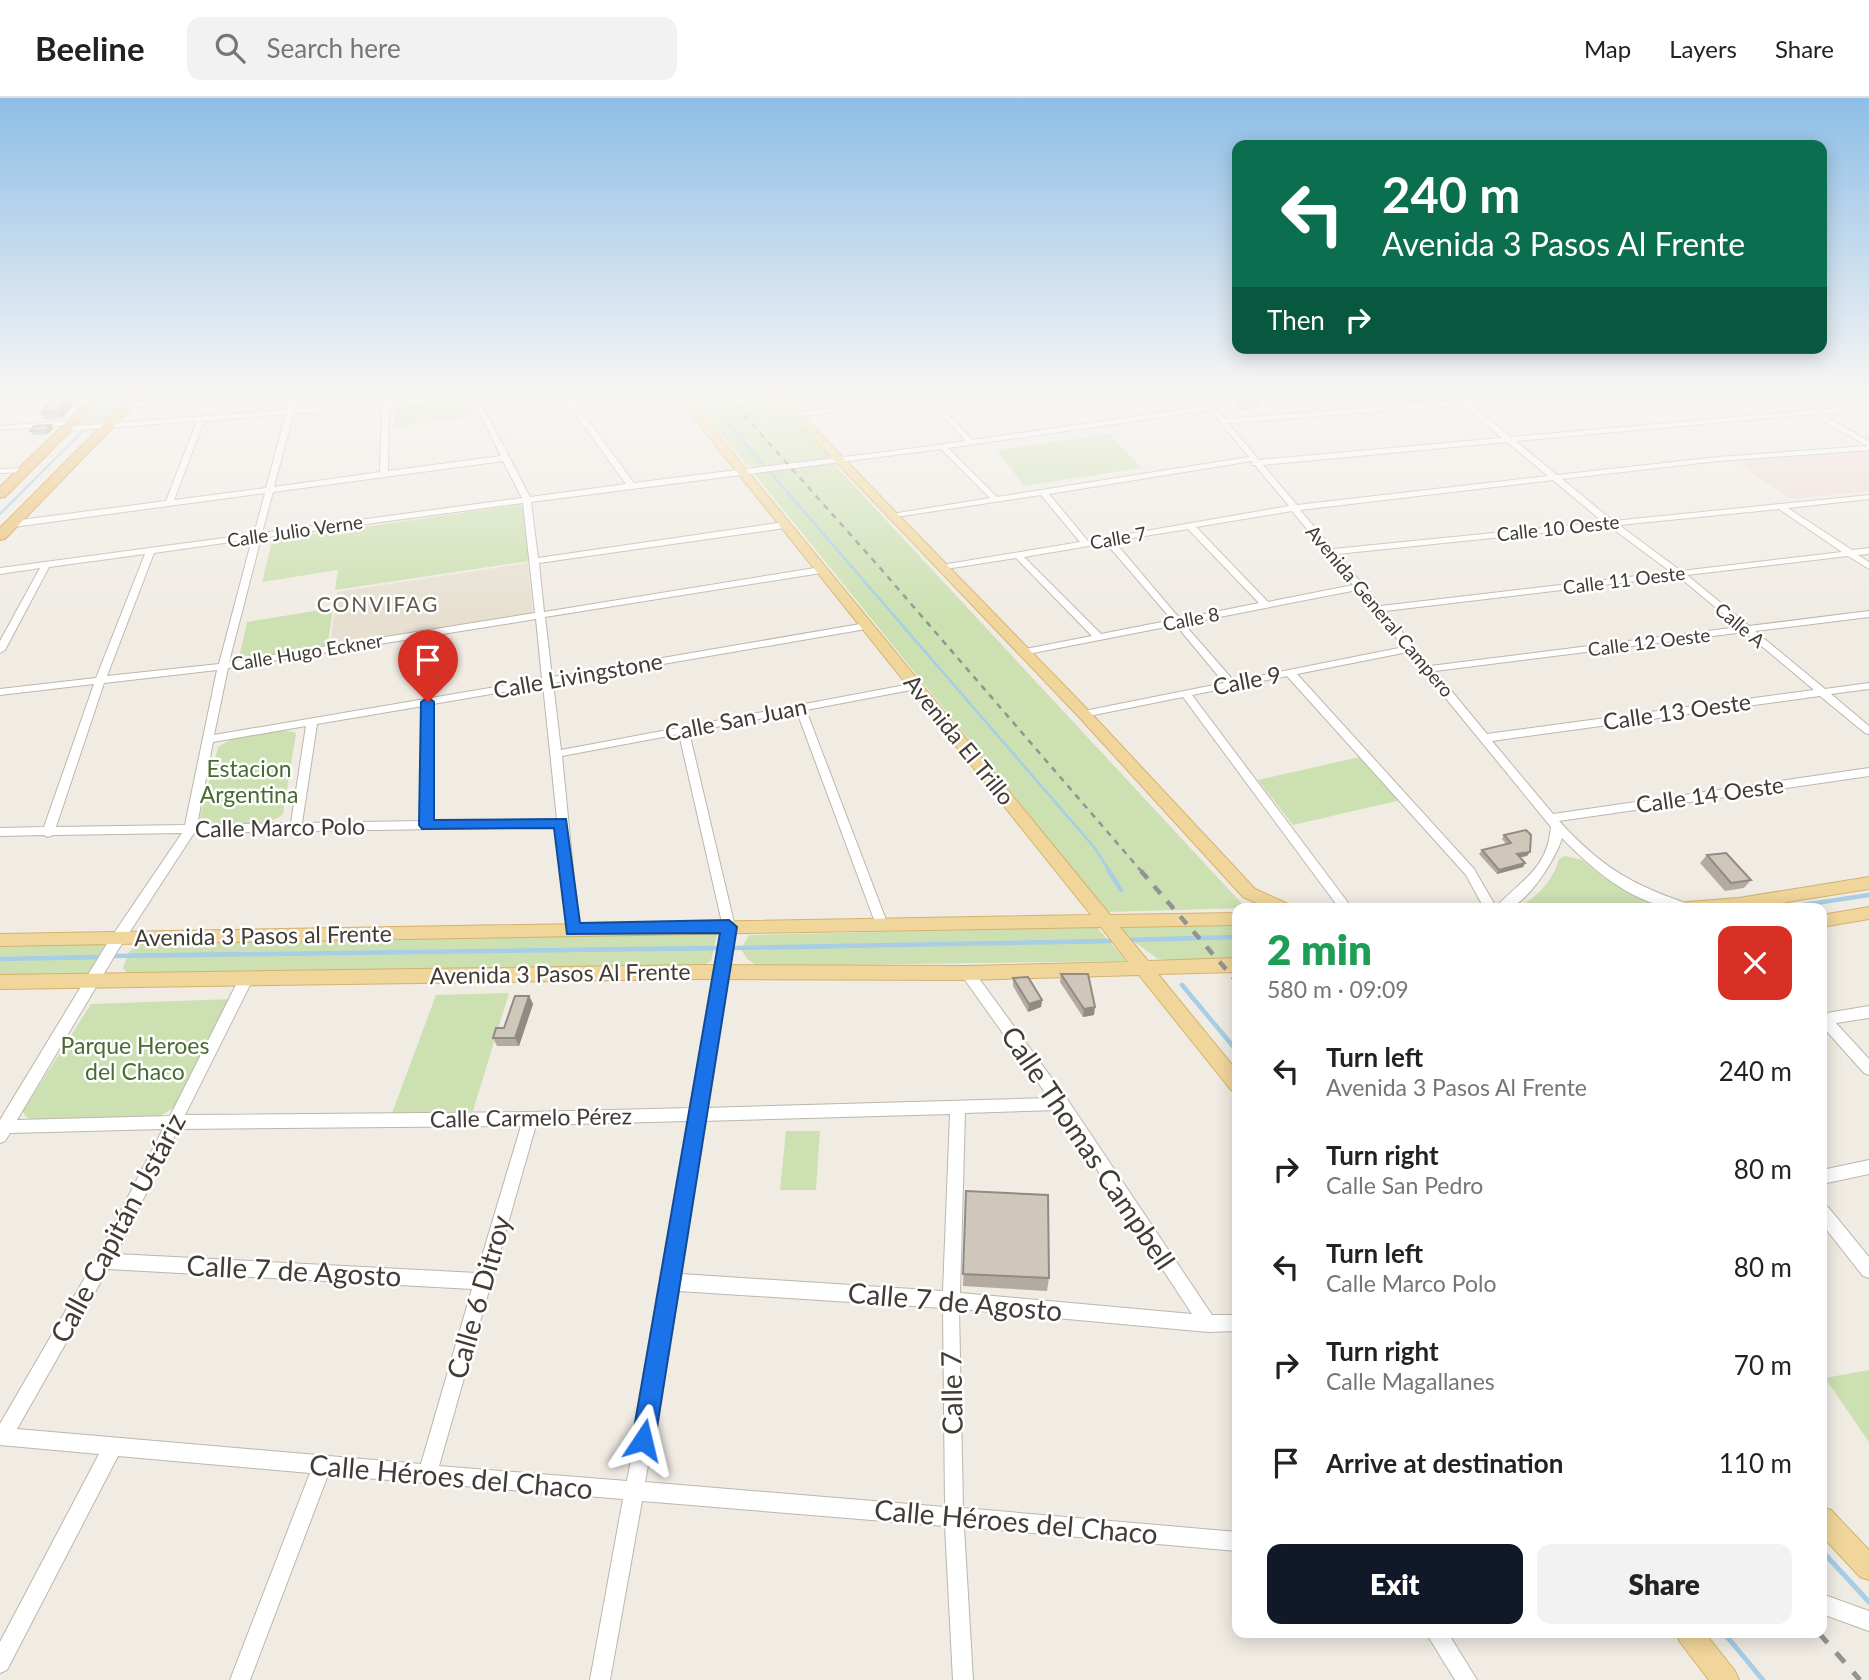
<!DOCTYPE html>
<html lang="en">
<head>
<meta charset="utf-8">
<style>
  body { margin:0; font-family:Lato,sans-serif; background:#f2f2f2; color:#222; height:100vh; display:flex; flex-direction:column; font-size:26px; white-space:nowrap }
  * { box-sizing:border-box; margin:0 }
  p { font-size:23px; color:#767676 }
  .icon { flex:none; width:38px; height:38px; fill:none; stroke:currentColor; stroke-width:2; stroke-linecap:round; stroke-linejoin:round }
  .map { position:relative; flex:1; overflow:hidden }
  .side { position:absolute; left:1232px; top:805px; width:595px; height:735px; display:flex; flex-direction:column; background:#fff; border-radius:14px; box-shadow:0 4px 18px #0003 }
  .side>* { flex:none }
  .hud { position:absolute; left:1232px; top:42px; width:595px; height:214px; border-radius:14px; box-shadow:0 4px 18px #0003; background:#0b6e4f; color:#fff; overflow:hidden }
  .pin { position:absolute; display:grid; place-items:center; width:60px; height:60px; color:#fff; margin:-72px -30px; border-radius:50% 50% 50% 0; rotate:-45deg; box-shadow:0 0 7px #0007 }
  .pin .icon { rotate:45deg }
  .me { position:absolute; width:77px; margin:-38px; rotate:10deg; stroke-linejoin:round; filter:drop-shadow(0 0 5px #0008) }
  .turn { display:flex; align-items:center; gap:24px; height:147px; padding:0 35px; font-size:32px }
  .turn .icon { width:91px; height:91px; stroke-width:2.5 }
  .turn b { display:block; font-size:49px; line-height:60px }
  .then { display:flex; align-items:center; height:66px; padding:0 35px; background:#0003; gap:14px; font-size:26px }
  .round { display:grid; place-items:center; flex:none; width:74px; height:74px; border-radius:14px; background:#f2f2f2 }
  .head { display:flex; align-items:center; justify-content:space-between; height:119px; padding:0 35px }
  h1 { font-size:42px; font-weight:800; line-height:52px; color:#1e9e55 }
  .primary-button { display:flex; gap:14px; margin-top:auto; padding:14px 35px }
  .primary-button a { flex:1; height:80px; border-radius:14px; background:#111827; color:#fff; font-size:28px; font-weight:800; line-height:80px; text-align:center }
  .primary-button a+a { background:#f2f2f2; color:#222 }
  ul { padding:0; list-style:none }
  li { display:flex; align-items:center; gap:21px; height:98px; padding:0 35px }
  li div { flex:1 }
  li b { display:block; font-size:26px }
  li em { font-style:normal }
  header { display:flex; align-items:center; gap:42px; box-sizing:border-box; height:98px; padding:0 35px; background:#fff; border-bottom:2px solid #e0e0e0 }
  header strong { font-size:33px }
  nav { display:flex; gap:38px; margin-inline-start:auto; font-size:24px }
  .search { width:490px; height:63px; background:#f2f2f2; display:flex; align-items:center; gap:18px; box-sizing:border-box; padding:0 24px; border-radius:14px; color:#767676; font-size:26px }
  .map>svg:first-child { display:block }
  .education { fill:#e7e0d0 }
  .medical { fill:#efdbd9 }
  .green { fill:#cce0b1 }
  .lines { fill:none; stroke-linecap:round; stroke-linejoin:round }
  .stream-far2 { stroke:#a7cee6; stroke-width:2.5 }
  .stream-far1 { stroke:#a7cee6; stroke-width:4.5 }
  .stream { stroke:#a7cee6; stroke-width:5 }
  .minor-casing { stroke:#bdb6ab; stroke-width:2 }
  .major-casing { stroke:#d4b26e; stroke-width:2 }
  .highway-casing { stroke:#c99445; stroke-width:2 }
  .minor { fill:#fff; fill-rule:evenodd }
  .major { fill:#f1d69b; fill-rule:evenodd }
  .highway { fill:#ecc073; fill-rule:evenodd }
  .rail-far2 { stroke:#939393; stroke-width:2.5; stroke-dasharray:6 6; stroke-linecap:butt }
  .rail-far1 { stroke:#939393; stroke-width:4.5; stroke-dasharray:10 10; stroke-linecap:butt }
  .rail { stroke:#939393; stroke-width:5; stroke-dasharray:13 13; stroke-linecap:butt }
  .wall { fill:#b3aba1 }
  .shaded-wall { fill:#928b83 }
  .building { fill:#d0c7bb; stroke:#928b83; stroke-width:2 }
  .route { fill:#1a73e8; stroke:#114b97; stroke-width:2 }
  .labels { text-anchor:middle; stroke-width:5; stroke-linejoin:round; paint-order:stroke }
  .far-street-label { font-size:19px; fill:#413c35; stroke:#fff }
  .far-neighbourhood-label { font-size:21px; letter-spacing:2px; fill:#62594d; stroke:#fff }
  .street-label { font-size:23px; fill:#413c35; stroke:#fff }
  .park-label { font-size:23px; fill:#486b30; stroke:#fff }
  .near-street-label { font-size:28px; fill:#413c35; stroke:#fff }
</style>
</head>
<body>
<header>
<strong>Beeline</strong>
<div class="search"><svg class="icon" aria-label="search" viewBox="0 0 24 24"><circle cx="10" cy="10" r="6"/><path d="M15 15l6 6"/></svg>Search here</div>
<nav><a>Map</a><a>Layers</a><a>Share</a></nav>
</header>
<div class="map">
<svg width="1869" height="1582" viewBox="0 0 1869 1582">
  <rect width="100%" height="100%" fill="#f0ece4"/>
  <path class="education" d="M 528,465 L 533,515 L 330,548 L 337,494 Z"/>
  <path class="medical" d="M 1864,352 L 1869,355 L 1869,393 L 1790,401 L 1736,364 Z"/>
  <path class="green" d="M 105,299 L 128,299 C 115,316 106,330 82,327 L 81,325 Z
    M 690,299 L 776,299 L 834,361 L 755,369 L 746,366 Z
    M 472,302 L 475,319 L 393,329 L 395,309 Z
    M 1110,336 L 1141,370 L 1024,388 L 997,352 Z
    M 834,366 L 1246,810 L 1108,814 L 753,374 Z
    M 518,407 L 524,408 L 529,463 L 335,492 L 338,472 L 262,484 L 272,443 L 279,441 Z
    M 333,510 L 327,551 L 244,563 L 239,560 L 247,524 Z
    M 285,632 L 296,635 L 283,716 C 272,728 212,732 199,722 L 218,649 L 232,641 Z
    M 1360,659 L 1401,702 L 1293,727 L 1258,682 Z
    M 1565,758 L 1582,762 L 1603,779 L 1658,805 L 1521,808 C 1539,797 1553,782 1559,761 Z
    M 1237,827 L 1237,863 L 1230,863 L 1158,861 L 1132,842 L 1120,828 Z
    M 1097,829 L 1126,863 L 758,868 L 747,861 L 741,851 L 749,837 Z
    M 718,833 L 711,863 L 701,868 L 130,878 L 123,870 L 129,854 L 137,846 Z
    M 106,845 L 89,874 L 77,879 L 0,880 L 0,847 Z
    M 509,895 L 473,1013 L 392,1015 L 436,897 Z
    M 233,901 L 175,1009 L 160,1018 L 31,1021 L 25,1018 L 23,1013 L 91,906 Z
    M 786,1033 L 820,1033 L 816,1092 L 780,1092 Z
    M 1869,1272 L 1869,1344 L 1825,1280 Z"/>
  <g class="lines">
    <path class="stream-far2" d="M 705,299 L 1094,749 L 1110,774
      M 0,416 L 117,299"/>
    <path class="stream-far1" d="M 1109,773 L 1121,792
      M 1783,810 L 1869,797
      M 1129,842 L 1237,839
      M 730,850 L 1114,843
      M 111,858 L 722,850
      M 0,861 L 103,859
      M 1182,887 L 1237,953"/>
    <path class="stream" d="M 1822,1453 L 1869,1504
      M 1724,1535 L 1763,1582"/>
    <g class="minor-casing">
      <path id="minor" d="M 191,299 L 214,299 L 210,301 L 128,310 L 124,308 L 128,306 Z
        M 290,299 L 298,299 L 294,311 L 382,304 L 382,299 L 390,299 L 389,304 L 450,299 L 481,299 L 479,301 L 530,399 L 626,386 L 563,299 L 571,299 L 634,385 C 744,370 855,359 966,343 L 926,302 L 796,319 L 792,317 L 796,315 L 919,299 L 931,299 L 934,302 L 972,299 L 937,305 L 973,342 L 1207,308 L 1199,299 L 1207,299 L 1225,321 L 1458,303 L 1453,299 L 1461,299 L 1466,303 L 1551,299 L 1547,301 L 1471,307 L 1511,339 L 1806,313 L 1783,299 L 1792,299 L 1815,312 L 1869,307 L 1869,311 L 1821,316 L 1869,343 L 1869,352 L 1718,363 L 1562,381 L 1613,423 L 1869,397 L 1869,401 L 1788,410 L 1852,452 L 1869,450 L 1869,456 L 1858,457 L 1869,464 L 1869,471 L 1848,458 L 1687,477 L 1749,528 L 1869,513 L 1869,519 L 1755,533 L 1825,591 L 1869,585 L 1869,591 L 1831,596 L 1869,628 L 1869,636 L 1865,635 L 1820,598 L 1492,643 L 1553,716 L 1869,670 L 1869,678 L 1559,723 C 1601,769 1633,788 1692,807 L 1694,810 C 1687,810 1679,811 1672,810 C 1629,803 1591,770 1562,740 C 1556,760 1528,806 1507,810 C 1500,812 1491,810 1484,810 L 1466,777 L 1287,578 L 1192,597 L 1352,810 L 1339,810 L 1183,599 L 1084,619 L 1079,616 L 1084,613 L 1224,585 L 1176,527 L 1023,557 L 1020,556 L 1020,552 L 1092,538 L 1016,460 L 939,472 L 939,468 L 942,467 L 1080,444 L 1041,397 L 889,420 L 888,418 L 892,416 L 990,400 L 941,351 L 531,404 L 538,460 L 785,424 L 789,427 L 785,430 L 539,465 L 544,514 L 821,469 L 825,472 L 821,475 L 545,519 L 552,579 L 866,525 L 871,528 L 866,531 L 553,585 L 561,652 L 916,585 L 921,588 L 916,591 L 806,612 L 888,827 L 886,830 L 878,830 L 876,827 L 797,614 L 689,634 L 735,829 L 704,1010 L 1049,1000 L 960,875 L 962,871 L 967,870 L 972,871 L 1067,1001 L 1212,1217 L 1237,1217 L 1237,1233 L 1208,1234 L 959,1211 L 963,1410 L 1237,1434 L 1237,1453 L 964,1429 L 973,1582 L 953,1582 L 945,1428 L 642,1403 L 610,1582 L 590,1582 L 623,1401 L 328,1377 L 250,1582 L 230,1582 L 310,1375 L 118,1358 L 7,1572 L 0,1575 L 0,1544 L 99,1356 L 0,1347 L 0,1326 L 98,1157 L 163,1031 L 10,1035 L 5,1043 L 0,1045 L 0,1022 L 108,844 L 182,735 L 53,737 L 48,739 L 44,737 L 0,738 L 0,730 L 44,729 L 94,586 L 0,597 L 0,591 L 96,580 L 145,456 L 49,469 L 5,552 L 0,555 L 0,543 L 40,470 L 0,476 L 0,470 L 254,436 L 265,395 L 13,429 L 9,426 L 13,423 L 166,403 L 197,323 L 68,333 L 65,333 L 65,329 L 287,312 ZM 473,301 L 501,358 L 388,373 L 389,308 ZM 1463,307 L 1502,340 L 1259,362 L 1228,325 ZM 382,309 L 380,374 L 274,389 L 293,316 ZM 1210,312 L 1249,359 L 997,399 L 948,350 ZM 286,316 L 266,390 L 174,402 L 204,323 ZM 1812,316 L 1867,348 L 1718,359 L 1557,377 L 1516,343 ZM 1507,344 L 1548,378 L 1297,407 L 1263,367 ZM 503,363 L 522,400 L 262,435 L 273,394 ZM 1252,363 L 1252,367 L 1255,367 L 1289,408 L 1088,443 L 1049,396 ZM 1553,382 L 1603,424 L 1333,451 L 1300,412 ZM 523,405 L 535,515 L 229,564 L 261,440 ZM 1779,411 L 1842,454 L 1681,473 L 1619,427 ZM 1292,413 L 1353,487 L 1268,504 L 1196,429 ZM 1609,428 L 1671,474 L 1381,508 L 1337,456 ZM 1188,431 L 1259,505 L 1180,521 L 1114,443 ZM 252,441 L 219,566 L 107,578 L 154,455 ZM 1106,445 L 1172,522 L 1101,536 L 1024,459 ZM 1678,478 L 1739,529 L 1430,568 L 1385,513 ZM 1357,492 L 1404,549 L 1234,583 L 1184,526 ZM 536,521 L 542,581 L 214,637 L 228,570 ZM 1745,534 L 1814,592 L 1487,636 L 1435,573 ZM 1408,554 L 1551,729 C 1547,772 1522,781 1496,809 L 1474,771 L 1297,576 ZM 217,572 L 185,727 L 56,729 L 104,585 ZM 543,587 L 557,721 L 433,723 L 433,606 ZM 423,608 L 421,723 L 302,725 L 317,626 ZM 306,628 L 291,725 L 197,727 L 213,644 ZM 679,636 L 723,829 L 690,1010 L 530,1014 L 185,1017 L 253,881 L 251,877 L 246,876 L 241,877 L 170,1018 L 17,1022 L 118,852 L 194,735 L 557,729 L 567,832 L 569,835 L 577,835 L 579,832 L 562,658 ZM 1058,1012 L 1192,1216 L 960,1195 L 965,1015 ZM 950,1016 L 943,1193 L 681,1176 L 702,1023 ZM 688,1023 L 664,1184 L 627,1383 L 439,1368 L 536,1027 ZM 521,1028 L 477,1175 L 116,1156 L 178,1031 ZM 108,1171 L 472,1191 L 421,1366 L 17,1331 ZM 679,1193 L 943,1210 L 945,1409 L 645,1384 Z
        M 74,322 L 78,324 L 77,326 L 0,332 L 0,328 Z
        M 26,370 L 30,372 L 29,374 L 0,375 L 0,371 Z
        M 1869,908 L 1869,920 L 1836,925 L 1869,961 L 1869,977 L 1864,975 L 1822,928 L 1822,913 L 1827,915 Z
        M 1869,1062 L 1869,1076 L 1822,1086 L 1822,1072 Z
        M 1822,1107 L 1828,1109 L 1869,1159 L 1869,1180 L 1863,1178 L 1822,1126 Z
        M 1822,1496 L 1869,1513 L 1869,1533 L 1822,1516 Z
        M 1426,1535 L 1448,1535 L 1477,1582 L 1455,1582 Z"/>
    </g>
    <g class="major-casing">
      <path id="major" d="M 677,299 L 687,299 L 1110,817 L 1237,815 L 1237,827 L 1120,829 L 1148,863 L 1237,860 L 1237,874 L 1158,876 L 1237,973 L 1237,994 L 1231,992 L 1139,877 L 967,882 L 700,881 L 0,891 L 0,877 L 700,867 L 967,868 L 1128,864 L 1101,829 L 0,848 L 0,836 L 1091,817 Z
        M 774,299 L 784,299 L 1089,613 L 1255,791 L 1288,806 L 1290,810 L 1268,810 L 1243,799 L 1079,619 Z
        M 1869,779 L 1869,791 L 1750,810 L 1680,810 L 1682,806 L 1688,804 L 1739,800 Z
        M 1869,809 L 1869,821 L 1822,829 L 1822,817 Z
        M 1822,1409 L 1831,1412 L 1869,1452 L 1869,1482 L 1860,1479 L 1822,1438 Z
        M 1676,1535 L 1705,1535 L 1735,1573 L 1739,1582 L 1709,1582 L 1680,1544 Z"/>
    </g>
    <g class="highway-casing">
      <path id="highway" d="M 92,299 L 104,299 L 5,399 L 0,400 L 0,389 Z
        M 130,299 L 142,299 L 5,441 L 0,442 L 0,430 Z"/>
    </g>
    <use href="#minor" class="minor"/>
    <use href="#major" class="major"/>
    <use href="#highway" class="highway"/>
    <path class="rail-far2" d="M 728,299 L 881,471 L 1142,774"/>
    <path class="rail-far1" d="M 1141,773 L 1237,884"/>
    <path class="rail" d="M 1819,1535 L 1860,1582"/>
  </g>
  <path class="wall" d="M 1231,299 L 1254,299 L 1258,303 L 1257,310 L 1241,312 L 1231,300 Z
    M 1401,299 L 1452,299 L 1451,301 L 1407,304 Z
    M 73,307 L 62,320 L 45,322 L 41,315 Z
    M 53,331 L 48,336 L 33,337 L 30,333 Z
    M 1504,737 L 1527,758 L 1520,759 L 1525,765 L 1523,769 L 1497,776 L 1479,756 L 1482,752 L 1506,746 L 1502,741 Z
    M 1707,757 L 1751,782 L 1744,790 L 1725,793 L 1700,765 Z
    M 1061,876 L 1094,917 L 1083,919 L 1060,884 Z
    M 1013,880 L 1042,902 L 1041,909 L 1028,914 L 1013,888 Z
    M 529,898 L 533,906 L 519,948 L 497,948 L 493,940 L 504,930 Z
    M 966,1093 L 1049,1180 L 1047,1193 L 963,1188 Z"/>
  <path class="shaded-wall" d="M 69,300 L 73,307 L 62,320 L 57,313 Z
    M 51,327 L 53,331 L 48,336 L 46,332 Z
    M 1530,754 L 1527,758 L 1515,760 L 1517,756 Z
    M 1525,765 L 1523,769 L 1497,776 L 1499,772 Z
    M 529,898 L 533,906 L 519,948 L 515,940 Z
    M 1042,902 L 1041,909 L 1028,914 L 1029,906 Z
    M 1095,909 L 1094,917 L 1083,919 L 1084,911 Z"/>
  <path class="building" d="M 1237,299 L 1254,299 L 1258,303 L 1243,305 Z
    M 69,300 L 57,313 L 41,315 L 52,301 Z
    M 51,327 L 46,332 L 30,333 L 34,328 Z
    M 1526,732 L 1531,737 L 1530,754 L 1517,756 L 1525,765 L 1499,772 L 1482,752 L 1511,745 L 1504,737 Z
    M 1726,755 L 1751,782 L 1731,785 L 1707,757 Z
    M 1061,876 L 1088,876 L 1095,909 L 1084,911 Z
    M 1028,879 L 1042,902 L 1029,906 L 1013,880 Z
    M 515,898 L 529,898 L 515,940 L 493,940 L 496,930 L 504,930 Z
    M 966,1093 L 1048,1097 L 1049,1180 L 963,1176 Z"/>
  <linearGradient id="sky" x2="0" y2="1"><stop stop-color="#8ebee7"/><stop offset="0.57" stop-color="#f8f6f3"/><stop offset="1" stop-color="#f8f6f3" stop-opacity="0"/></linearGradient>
  <rect width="1869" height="520" fill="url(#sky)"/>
  <path class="route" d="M 428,599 L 434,604 L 434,722 L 566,721 L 580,825 L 729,822 L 737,829 L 655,1342 L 652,1350 L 643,1353 L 635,1350 L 632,1342 L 720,835 L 567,836 L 554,730 L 422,731 L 419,727 L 421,604 Z"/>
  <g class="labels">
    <g class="far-street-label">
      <text transform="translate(1558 430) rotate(-6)" y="7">Calle 10 Oeste</text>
      <text transform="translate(295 433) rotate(-8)" y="7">Calle Julio Verne</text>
      <text transform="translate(1118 440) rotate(-10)" y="7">Calle 7</text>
      <text transform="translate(1624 482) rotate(-7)" y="7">Calle 11 Oeste</text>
      <text transform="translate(1380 513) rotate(50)" y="7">Avenida General Campero</text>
      <text transform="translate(1191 521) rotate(-11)" y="7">Calle 8</text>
      <text transform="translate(1740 527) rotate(40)" y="7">Calle A</text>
      <text transform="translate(1649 544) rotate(-7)" y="7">Calle 12 Oeste</text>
      <text transform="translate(307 554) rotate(-9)" y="7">Calle Hugo Eckner</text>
    </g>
    <g class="far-neighbourhood-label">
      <text x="378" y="514">CONVIFAG</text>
    </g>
    <g class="street-label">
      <text transform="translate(578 578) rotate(-10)" y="8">Calle Livingstone</text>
      <text transform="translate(1247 583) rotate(-11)" y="8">Calle 9</text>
      <text transform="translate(1677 614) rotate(-8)" y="8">Calle 13 Oeste</text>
      <text transform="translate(736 622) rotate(-11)" y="8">Calle San Juan</text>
      <text transform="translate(959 642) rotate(51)" y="8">Avenida El Trillo</text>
      <text transform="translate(1710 697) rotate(-8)" y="8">Calle 14 Oeste</text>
      <text transform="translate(280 730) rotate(-1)" y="8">Calle Marco Polo</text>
      <text transform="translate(263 838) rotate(-1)" y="8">Avenida 3 Pasos al Frente</text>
      <text transform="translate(560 876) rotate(-1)" y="8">Avenida 3 Pasos Al Frente</text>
      <text transform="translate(531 1020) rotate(-1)" y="8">Calle Carmelo Pérez</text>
    </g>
    <g class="park-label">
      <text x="249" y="679">Estacion<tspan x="249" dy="26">Argentina</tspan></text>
      <text x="135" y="956">Parque Heroes<tspan x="135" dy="26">del Chaco</tspan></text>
    </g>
    <g class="near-street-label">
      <text transform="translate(1088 1050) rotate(56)" y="10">Calle Thomas Campbell</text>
      <text transform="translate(118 1130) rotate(-62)" y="10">Calle Capitán Ustáriz</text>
      <text transform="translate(294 1173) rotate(3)" y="10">Calle 7 de Agosto</text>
      <text transform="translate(479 1199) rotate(-74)" y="10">Calle 6 Ditroy</text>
      <text transform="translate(955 1204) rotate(5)" y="10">Calle 7 de Agosto</text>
      <text transform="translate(952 1295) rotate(-91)" y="10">Calle 7</text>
      <text transform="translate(451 1379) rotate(5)" y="10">Calle Héroes del Chaco</text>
      <text transform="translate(1016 1424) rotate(5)" y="10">Calle Héroes del Chaco</text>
    </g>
  </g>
</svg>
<div class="pin" style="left:428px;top:604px;background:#d93025"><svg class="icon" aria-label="arrive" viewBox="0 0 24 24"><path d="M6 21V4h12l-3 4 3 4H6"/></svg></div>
<svg class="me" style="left:643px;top:1342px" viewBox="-20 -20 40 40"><path d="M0-17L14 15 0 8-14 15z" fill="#1a73e8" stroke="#fff" stroke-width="4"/></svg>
<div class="hud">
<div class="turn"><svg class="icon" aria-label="left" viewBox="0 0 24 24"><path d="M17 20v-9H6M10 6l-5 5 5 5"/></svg><div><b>240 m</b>Avenida 3 Pasos Al Frente</div></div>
<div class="then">Then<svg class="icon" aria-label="right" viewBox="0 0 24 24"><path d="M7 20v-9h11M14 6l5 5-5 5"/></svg></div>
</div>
<section class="side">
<div class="head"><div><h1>2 min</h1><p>580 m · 09:09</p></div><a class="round" style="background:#d93025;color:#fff"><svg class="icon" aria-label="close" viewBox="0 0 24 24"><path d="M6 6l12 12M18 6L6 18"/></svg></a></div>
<ul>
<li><svg class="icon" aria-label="left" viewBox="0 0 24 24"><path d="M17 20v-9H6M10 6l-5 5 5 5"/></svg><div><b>Turn left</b><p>Avenida 3 Pasos Al Frente</p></div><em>240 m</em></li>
<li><svg class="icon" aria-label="right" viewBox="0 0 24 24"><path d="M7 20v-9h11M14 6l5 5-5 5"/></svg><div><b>Turn right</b><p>Calle San Pedro</p></div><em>80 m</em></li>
<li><svg class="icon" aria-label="left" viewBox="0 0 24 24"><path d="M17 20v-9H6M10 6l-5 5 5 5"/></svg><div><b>Turn left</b><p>Calle Marco Polo</p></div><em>80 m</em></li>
<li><svg class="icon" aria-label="right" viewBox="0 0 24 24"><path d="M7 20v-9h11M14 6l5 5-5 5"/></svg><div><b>Turn right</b><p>Calle Magallanes</p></div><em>70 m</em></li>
<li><svg class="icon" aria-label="arrive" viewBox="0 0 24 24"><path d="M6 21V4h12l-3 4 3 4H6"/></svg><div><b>Arrive at destination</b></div><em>110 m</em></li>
</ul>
<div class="primary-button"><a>Exit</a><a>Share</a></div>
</section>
</div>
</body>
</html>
